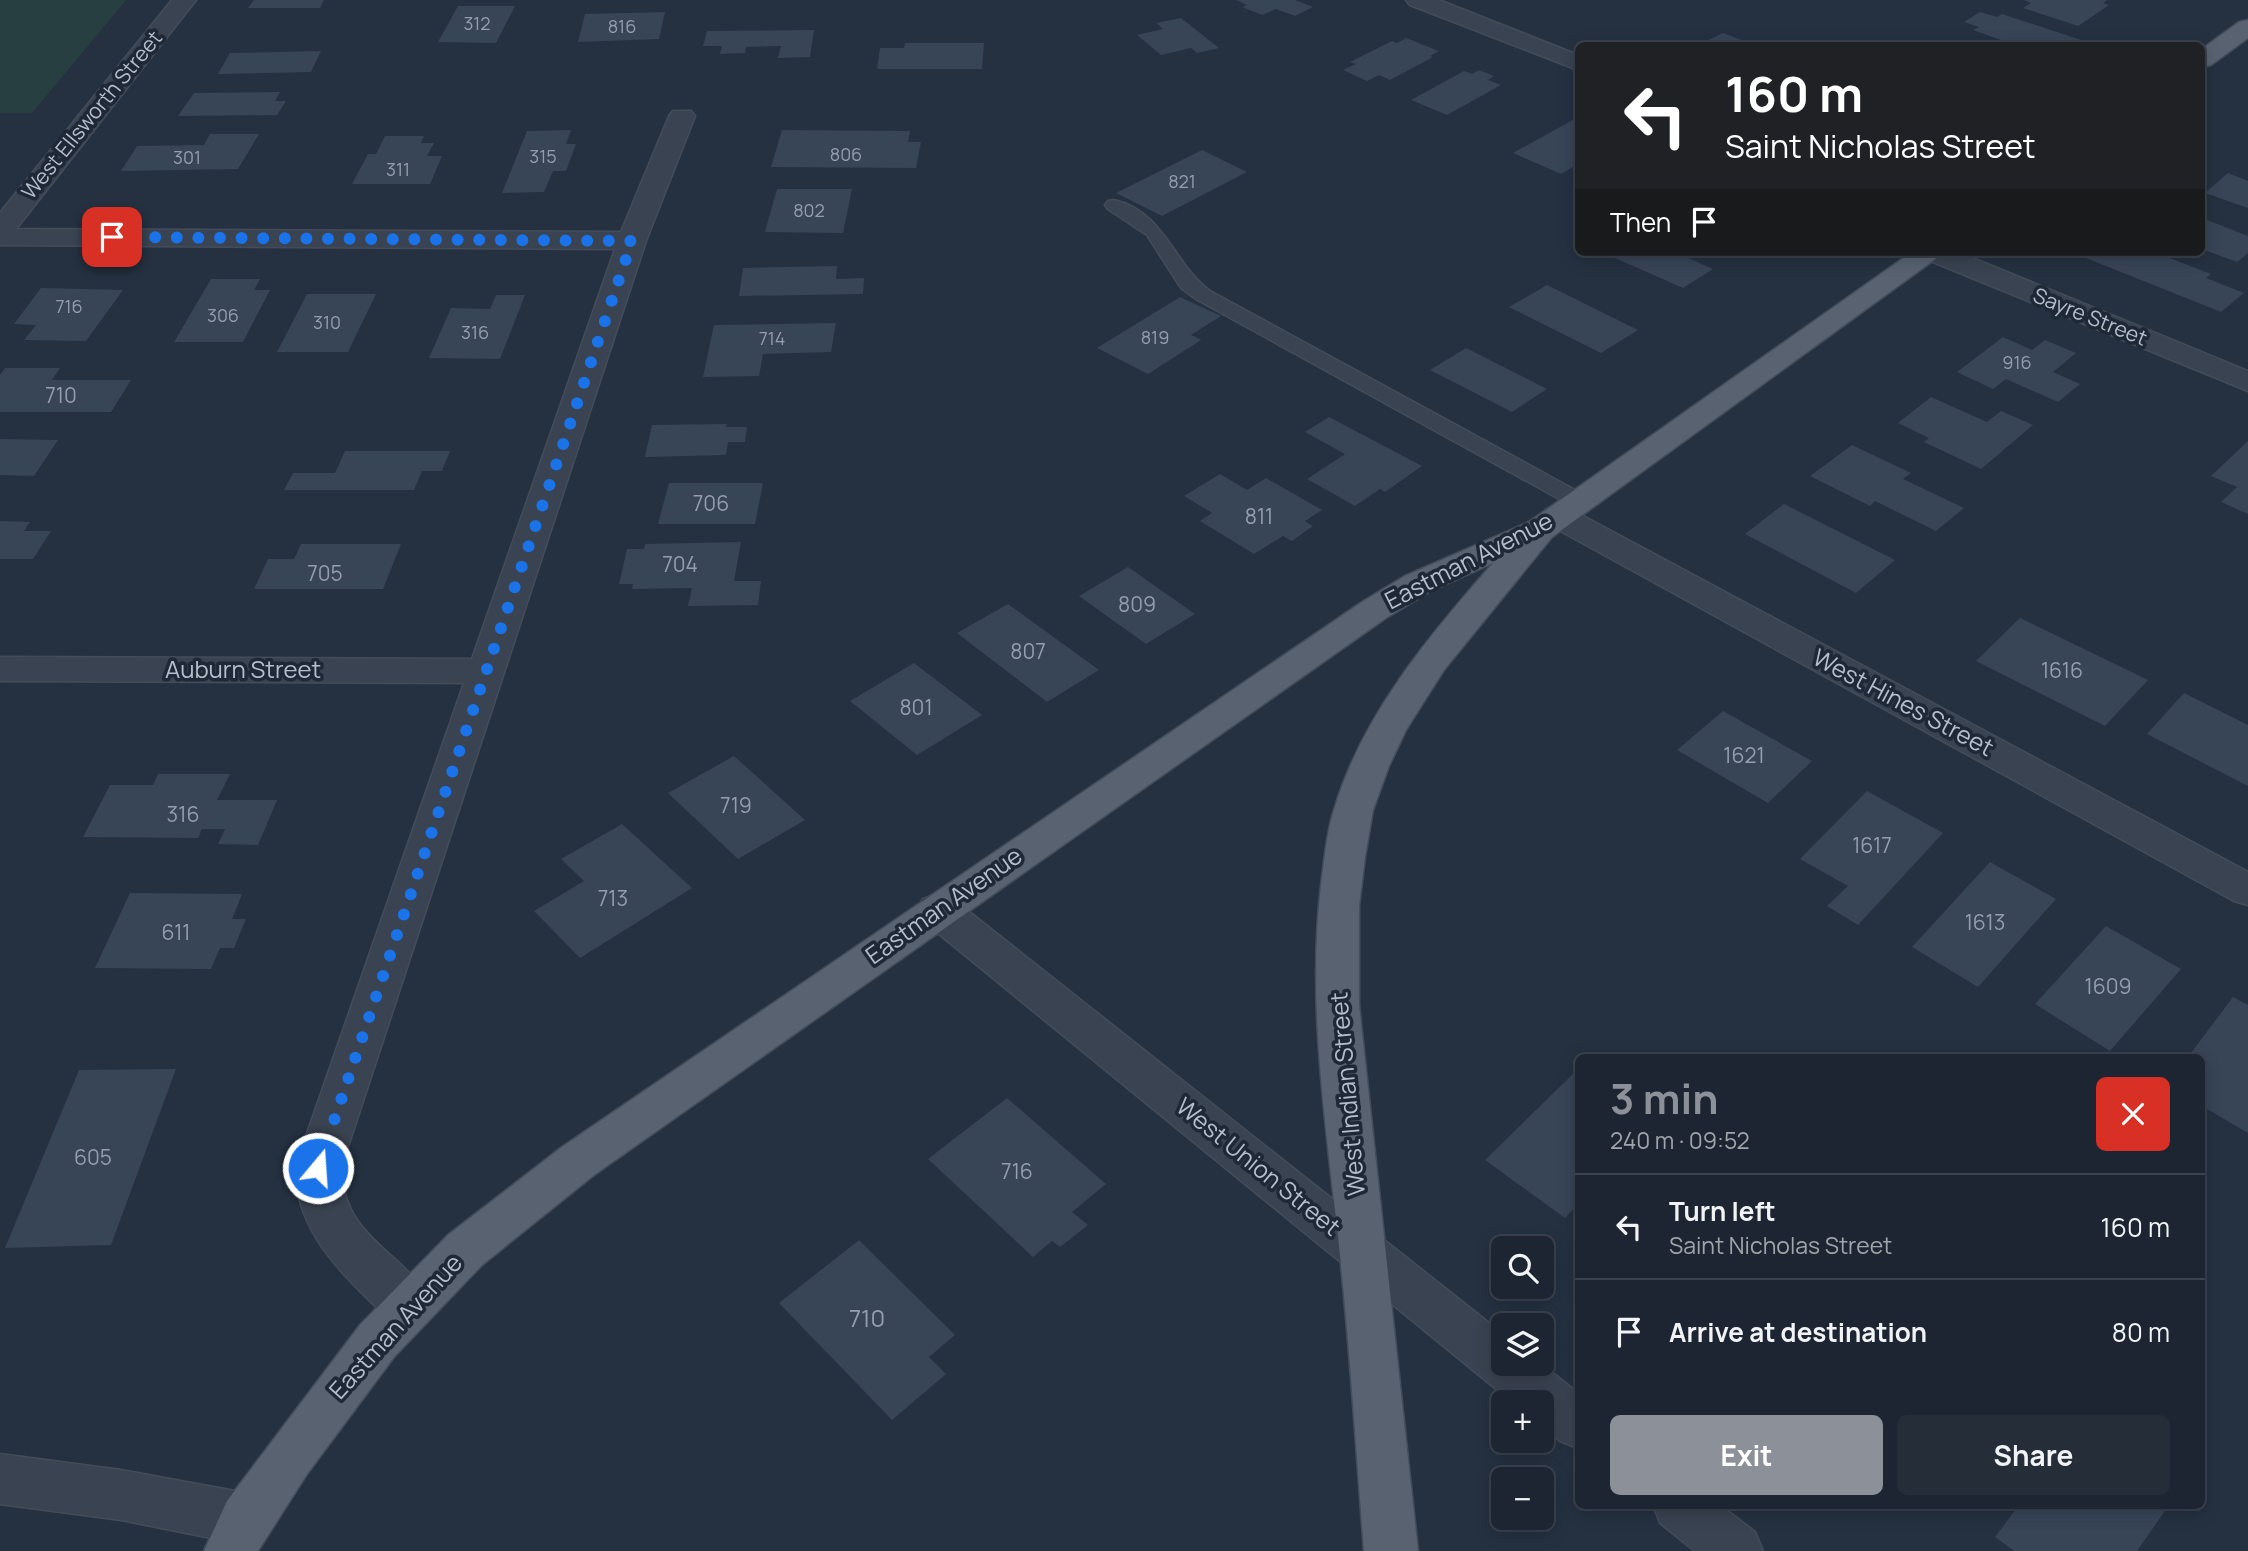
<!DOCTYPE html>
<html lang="en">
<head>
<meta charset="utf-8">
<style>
  body { margin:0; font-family:Manrope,sans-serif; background:#252d39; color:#f1f3f6; height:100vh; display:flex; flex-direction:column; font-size:26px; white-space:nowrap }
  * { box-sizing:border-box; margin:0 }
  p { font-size:23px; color:#a0a5ab }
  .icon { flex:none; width:38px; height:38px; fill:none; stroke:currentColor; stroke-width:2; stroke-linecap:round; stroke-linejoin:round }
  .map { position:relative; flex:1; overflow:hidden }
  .sheet { position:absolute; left:1575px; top:1054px; width:630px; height:455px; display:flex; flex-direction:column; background:#1c2531; border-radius:10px; box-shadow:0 4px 18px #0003,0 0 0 2px #3a424d }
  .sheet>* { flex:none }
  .hud { position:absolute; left:1575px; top:42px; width:630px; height:214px; border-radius:10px; box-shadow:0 4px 18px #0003,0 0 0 2px #3a424d; background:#202124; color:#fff; overflow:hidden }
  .controls { position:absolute; left:1491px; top:1236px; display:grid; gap:14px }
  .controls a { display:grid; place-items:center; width:63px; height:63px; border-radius:10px; background:#1c2531; box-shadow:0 4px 18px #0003,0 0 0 2px #3a424d; font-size:35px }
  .pin { position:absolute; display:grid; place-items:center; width:60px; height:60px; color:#fff; margin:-30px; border-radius:14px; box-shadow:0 4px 10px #0006 }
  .me { position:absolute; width:77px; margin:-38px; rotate:18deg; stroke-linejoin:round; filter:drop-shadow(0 0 5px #0008) }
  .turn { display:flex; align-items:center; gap:24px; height:147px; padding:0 35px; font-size:32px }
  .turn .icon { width:91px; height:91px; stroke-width:2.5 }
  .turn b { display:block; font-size:49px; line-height:60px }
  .then { display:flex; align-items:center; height:66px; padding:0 35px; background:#0003; gap:14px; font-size:26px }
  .round { display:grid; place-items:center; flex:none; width:74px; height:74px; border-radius:10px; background:#252d39 }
  .summary { display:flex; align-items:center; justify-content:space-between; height:119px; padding:0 35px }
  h1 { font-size:42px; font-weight:700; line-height:52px; color:#8c9099 }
  .action { display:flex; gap:14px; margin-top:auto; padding:14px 35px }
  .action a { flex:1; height:80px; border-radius:10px; background:#8c9099; color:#fff; font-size:28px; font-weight:700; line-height:80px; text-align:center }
  .action a+a { background:#252d39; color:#f1f3f6 }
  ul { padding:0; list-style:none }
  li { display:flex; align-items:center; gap:21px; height:105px; padding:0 35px; border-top:2px solid #3a424d }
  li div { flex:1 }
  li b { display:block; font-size:26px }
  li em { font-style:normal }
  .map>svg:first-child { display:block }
  .green { fill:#283f42 }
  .building { fill:#374557 }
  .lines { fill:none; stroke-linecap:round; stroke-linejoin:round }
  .service-casing { stroke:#434c5a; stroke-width:3 }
  .minor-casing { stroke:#434c5a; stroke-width:3 }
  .primary-casing { stroke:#434c5a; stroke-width:3 }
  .service { fill:#3a4351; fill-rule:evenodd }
  .minor { fill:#3a4351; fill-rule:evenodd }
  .primary { fill:#586271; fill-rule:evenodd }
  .route { stroke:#1a73e8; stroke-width:12; stroke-dasharray:0 21.6 }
  .labels { text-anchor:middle; stroke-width:7; stroke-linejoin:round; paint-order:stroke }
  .far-number-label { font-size:18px; fill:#949eac }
  .far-street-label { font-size:21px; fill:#b6becb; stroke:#1e2836 }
  .number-label { font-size:21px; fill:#949eac }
  .street-label { font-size:24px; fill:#b6becb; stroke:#1e2836 }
  .near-number-label { font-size:24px; fill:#949eac }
</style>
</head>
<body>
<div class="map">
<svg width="2248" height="1551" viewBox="0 0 2248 1551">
  <rect width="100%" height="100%" fill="#253141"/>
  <path class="green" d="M 0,0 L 126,0 L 32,113 L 0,113 Z"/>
  <path class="building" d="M 254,0 L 324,0 L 320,8 L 248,8 Z
    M 1236,0 L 1295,0 L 1313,7 L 1295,16 L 1276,9 L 1262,15 L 1242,7 L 1247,5 Z
    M 2024,0 L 2107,0 L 2103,3 L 2109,5 L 2078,26 L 2023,8 L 2031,3 Z
    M 458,6 L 515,6 L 496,43 L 438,42 Z
    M 665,12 L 659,39 L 578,42 L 585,14 Z
    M 1980,12 L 1997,17 L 2002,14 L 2081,40 L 2074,46 L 2018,46 L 1973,30 L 1979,27 L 1964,22 Z
    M 1181,18 L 1219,48 L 1197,53 L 1191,48 L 1161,55 L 1137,35 L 1163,29 L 1156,23 Z
    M 814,30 L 810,57 L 778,58 L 781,46 L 746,47 L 745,53 L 720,54 L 722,46 L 703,46 L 707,31 Z
    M 1723,33 L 1755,45 L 1755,46 L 1696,46 Z
    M 1406,38 L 1439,51 L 1430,56 L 1433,57 L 1390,80 L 1379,75 L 1367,81 L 1343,70 L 1356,64 L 1350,62 L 1392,41 L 1397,43 Z
    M 905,43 L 984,43 L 982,69 L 877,69 L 880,48 L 904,48 Z
    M 321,51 L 311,72 L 218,74 L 230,53 Z
    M 1479,70 L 1494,76 L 1488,80 L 1501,85 L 1447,115 L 1411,100 L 1464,71 L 1472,74 Z
    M 280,92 L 275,101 L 286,101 L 277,115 L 178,116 L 194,93 Z
    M 1578,117 L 1578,164 L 1561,174 L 1513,153 Z
    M 571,130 L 566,144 L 576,144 L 566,171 L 553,171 L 544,192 L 502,193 L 527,131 Z
    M 782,130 L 910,131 L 908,142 L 921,142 L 916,168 L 771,167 Z
    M 210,134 L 259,134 L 238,169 L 121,171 L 137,146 L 204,145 Z
    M 385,136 L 424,136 L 421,143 L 434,143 L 427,156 L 442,156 L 430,184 L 352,184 L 368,154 L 376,154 Z
    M 1202,150 L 1247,172 L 1162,216 L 1116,193 Z
    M 2228,173 L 2248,181 L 2248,208 L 2205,193 Z
    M 777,189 L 852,189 L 843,233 L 765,232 Z
    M 2202,218 L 2248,236 L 2248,253 L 2237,262 L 2202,249 Z
    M 1609,252 L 1675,252 L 1713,269 L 1683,288 L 1606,254 Z
    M 2093,252 L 2154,252 L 2211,274 L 2206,278 L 2244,293 L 2221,312 L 2086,258 Z
    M 837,266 L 836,279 L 864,278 L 863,294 L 739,296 L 743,268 Z
    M 211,279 L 260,279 L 254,290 L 270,290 L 243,342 L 174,342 Z
    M 1547,285 L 1638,330 L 1601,353 L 1509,307 Z
    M 41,288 L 123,290 L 86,341 L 24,340 L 36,325 L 14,324 Z
    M 307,294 L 376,294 L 348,352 L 277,352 Z
    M 496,295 L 525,295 L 500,359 L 429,358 L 451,308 L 490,309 Z
    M 1180,297 L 1221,316 L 1191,335 L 1201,340 L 1148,374 L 1097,348 Z
    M 836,323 L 831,352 L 763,354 L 759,376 L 703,377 L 714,325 Z
    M 2003,337 L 2032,350 L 2045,340 L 2076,353 L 2053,372 L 2080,384 L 2058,402 L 2006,379 L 1993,389 L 1957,372 Z
    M 1466,348 L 1547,389 L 1512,412 L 1430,370 Z
    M 5,368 L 60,368 L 52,380 L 131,380 L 111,412 L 0,412 L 0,375 Z
    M 1931,397 L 1987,422 L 2001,411 L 2033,425 L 1981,469 L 1924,442 L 1929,438 L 1898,423 Z
    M 1329,417 L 1422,466 L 1385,492 L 1380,489 L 1355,506 L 1307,479 L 1345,454 L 1305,432 Z
    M 727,424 L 726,427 L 747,427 L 745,442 L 728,442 L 726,455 L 645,457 L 652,425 Z
    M 0,439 L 58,440 L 34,476 L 0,475 Z
    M 2248,441 L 2248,514 L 2221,502 L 2237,487 L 2211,476 Z
    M 1852,445 L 1911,473 L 1903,479 L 1964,508 L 1936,531 L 1875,501 L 1870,506 L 1810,476 Z
    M 345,451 L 450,451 L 442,471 L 422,471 L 414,490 L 284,490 L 293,473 L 335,473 Z
    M 1220,474 L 1247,490 L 1266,478 L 1322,510 L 1305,521 L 1313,526 L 1292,541 L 1283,536 L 1254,554 L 1200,521 L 1212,513 L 1184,496 Z
    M 669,483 L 763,483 L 755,524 L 658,524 Z
    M 1784,504 L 1895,560 L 1856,593 L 1745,534 Z
    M 0,521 L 30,522 L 24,531 L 51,531 L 33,559 L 0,559 Z
    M 741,542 L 734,581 L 761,581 L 758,605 L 688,606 L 692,588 L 632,589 L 633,584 L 619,584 L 627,549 L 644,549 L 645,544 Z
    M 301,544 L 401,544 L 383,589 L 254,589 L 268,559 L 294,559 Z
    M 1128,567 L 1195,614 L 1146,644 L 1079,596 Z
    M 1008,604 L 1099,670 L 1047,702 L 957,633 Z
    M 2020,618 L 2148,680 L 2105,726 L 1976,661 Z
    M 914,663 L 982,715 L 917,755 L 850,701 Z
    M 2184,693 L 2248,725 L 2248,786 L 2147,734 Z
    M 1723,711 L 1812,761 L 1768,803 L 1677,750 Z
    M 734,756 L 805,820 L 738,859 L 668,793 Z
    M 158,774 L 230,774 L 217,800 L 277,800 L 258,845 L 218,844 L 225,829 L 202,829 L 198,838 L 83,837 L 110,785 L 153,785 Z
    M 1867,791 L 1943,833 L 1858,925 L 1827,906 L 1848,886 L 1800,859 Z
    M 622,824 L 692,888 L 580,958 L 534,911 L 584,881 L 561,859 Z
    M 1990,862 L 2056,899 L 1978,987 L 1912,947 Z
    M 130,893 L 242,894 L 232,919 L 246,919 L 234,948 L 220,948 L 211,969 L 95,968 Z
    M 2106,926 L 2181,969 L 2110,1051 L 2035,1004 Z
    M 2233,997 L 2248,1005 L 2248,1133 L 2202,1106 L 2202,1057 L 2188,1057 Z
    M 176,1069 L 111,1245 L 5,1248 L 79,1070 Z
    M 1578,1069 L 1578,1204 L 1565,1218 L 1485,1160 Z
    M 1007,1098 L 1106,1184 L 1072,1212 L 1088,1225 L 1060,1247 L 1052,1241 L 1033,1257 L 928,1159 Z
    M 859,1240 L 955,1335 L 929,1357 L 946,1374 L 892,1420 L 779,1303 Z
    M 2019,1505 L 2169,1505 L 2137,1551 L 2014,1551 L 1995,1537 Z"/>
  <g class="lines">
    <g class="service-casing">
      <path id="service" d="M 1114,200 C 1165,212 1173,264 1210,291 L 1586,496 L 1590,501 L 1579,507 L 1572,506 L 1196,299 L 1181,288 L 1147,235 L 1108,209 L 1105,205 L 1108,201 Z"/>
    </g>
    <g class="minor-casing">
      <path id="minor" d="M 172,0 L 196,0 L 16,229 L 621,232 L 669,116 L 673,111 L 691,111 L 695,116 L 646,241 L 341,1168 C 344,1243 407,1250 433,1307 L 426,1322 L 409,1329 C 390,1322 380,1311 366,1297 C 329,1261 296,1222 295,1168 L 464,683 L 0,681 L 0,657 L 472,659 L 615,249 L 0,245 L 0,213 Z
        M 1406,0 L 1439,0 L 1578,55 L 1578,70 L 1410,5 Z
        M 1919,252 L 1958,252 L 2248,371 L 2248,391 L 1923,258 Z
        M 1558,506 L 1570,509 L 2248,872 L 2248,905 L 2234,901 L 1546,523 L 1541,516 L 1546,509 Z
        M 938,894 L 953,899 L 1503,1334 L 1503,1363 L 1540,1363 L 1578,1393 L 1578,1448 L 1560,1441 L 1542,1426 L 1542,1402 L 1512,1402 L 923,921 L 917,910 L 923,899 Z
        M 0,1454 L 121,1470 L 246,1493 L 265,1501 L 272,1519 L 265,1537 L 246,1545 L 121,1520 L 0,1504 Z
        M 1653,1505 L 1720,1505 L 1755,1532 L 1763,1551 L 1695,1551 L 1660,1523 Z"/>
    </g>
    <g class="primary-casing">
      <path id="primary" d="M 2248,20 L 2248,38 L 2211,65 L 2202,67 L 2202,49 L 2239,22 Z
        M 1912,252 L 1945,252 L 1552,537 L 1444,670 L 1406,730 L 1389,766 L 1373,810 L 1365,857 L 1359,906 L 1359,1005 L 1418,1551 L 1364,1551 C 1356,1449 1350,1347 1339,1246 C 1326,1123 1306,1000 1322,877 C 1325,855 1327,831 1334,810 C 1362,715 1429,636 1493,563 L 1429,592 L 1386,618 L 594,1175 L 482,1265 L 394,1357 L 307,1474 L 258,1551 L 204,1551 L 227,1501 L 360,1325 L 448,1235 L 562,1147 L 1362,602 L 1405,576 L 1529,522 Z"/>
    </g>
    <use href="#service" class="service"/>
    <use href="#minor" class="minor"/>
    <use href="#primary" class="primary"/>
  </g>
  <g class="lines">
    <path class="route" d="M 112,237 L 632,241 L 318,1168"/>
  </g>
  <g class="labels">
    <g class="far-number-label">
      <text x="477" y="30">312</text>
      <text x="622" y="33">816</text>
      <text x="846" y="161">806</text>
      <text x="543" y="163">315</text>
      <text x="187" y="164">301</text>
      <text x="398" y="176">311</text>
      <text x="1182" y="188">821</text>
      <text x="809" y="217">802</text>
      <text x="69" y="313">716</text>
      <text x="223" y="322">306</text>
      <text x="327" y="329">310</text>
      <text x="475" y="339">316</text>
      <text x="1155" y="344">819</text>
      <text x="772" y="345">714</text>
      <text x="2017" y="369">916</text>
    </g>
    <g class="far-street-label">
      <text transform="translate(92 115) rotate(-51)" y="7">West Ellsworth Street</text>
      <text transform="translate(2090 317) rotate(22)" y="7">Sayre Street</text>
    </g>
    <g class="number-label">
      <text x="61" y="403">710</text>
      <text x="711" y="511">706</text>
      <text x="1259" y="524">811</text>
      <text x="680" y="572">704</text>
      <text x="325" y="581">705</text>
      <text x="1137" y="612">809</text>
      <text x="1028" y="659">807</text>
      <text x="2062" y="678">1616</text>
      <text x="916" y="715">801</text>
      <text x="1744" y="763">1621</text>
      <text x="736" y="813">719</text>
      <text x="183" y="822">316</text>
      <text x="1872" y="853">1617</text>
      <text x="613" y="906">713</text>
      <text x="1985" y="930">1613</text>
      <text x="176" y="940">611</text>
      <text x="2108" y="994">1609</text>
      <text x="93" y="1165">605</text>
      <text x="1017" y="1179">716</text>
    </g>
    <g class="street-label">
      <text transform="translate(1469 561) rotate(-27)" y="8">Eastman Avenue</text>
      <text x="243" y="678">Auburn Street</text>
      <text transform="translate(1903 703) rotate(28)" y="8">West Hines Street</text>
      <text transform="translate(944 906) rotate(-35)" y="8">Eastman Avenue</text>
      <text transform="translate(1348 1094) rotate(-95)" y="8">West Indian Street</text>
      <text transform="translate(1258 1167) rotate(39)" y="8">West Union Street</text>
      <text transform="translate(396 1327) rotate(-48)" y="8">Eastman Avenue</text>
    </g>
    <g class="near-number-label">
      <text x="867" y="1327">710</text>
    </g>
  </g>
</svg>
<div class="controls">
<a><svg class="icon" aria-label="search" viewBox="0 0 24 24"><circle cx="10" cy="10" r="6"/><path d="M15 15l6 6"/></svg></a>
<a><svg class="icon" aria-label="layers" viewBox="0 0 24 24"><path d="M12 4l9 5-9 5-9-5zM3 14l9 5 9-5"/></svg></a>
<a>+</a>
<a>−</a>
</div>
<div class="pin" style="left:112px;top:237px;background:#d93025"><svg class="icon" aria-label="arrive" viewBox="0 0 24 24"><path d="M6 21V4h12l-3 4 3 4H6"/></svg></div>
<svg class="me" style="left:318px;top:1168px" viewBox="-20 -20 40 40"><circle r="17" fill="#1a73e8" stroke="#fff" stroke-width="3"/><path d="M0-11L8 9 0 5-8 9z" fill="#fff"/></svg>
<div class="hud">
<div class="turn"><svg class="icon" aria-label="left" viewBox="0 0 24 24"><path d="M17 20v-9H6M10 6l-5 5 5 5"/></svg><div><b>160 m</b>Saint Nicholas Street</div></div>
<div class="then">Then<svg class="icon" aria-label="arrive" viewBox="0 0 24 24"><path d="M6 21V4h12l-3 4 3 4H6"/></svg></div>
</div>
<section class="sheet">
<div class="summary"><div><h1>3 min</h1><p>240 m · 09:52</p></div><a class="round" style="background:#d93025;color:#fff"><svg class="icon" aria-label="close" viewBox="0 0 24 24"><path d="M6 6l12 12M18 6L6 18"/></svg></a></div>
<ul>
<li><svg class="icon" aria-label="left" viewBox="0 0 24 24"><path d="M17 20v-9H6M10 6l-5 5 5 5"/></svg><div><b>Turn left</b><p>Saint Nicholas Street</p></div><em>160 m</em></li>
<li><svg class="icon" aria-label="arrive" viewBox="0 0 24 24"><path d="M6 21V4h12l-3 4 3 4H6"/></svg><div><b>Arrive at destination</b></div><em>80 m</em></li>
</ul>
<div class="action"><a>Exit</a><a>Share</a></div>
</section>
</div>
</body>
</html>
